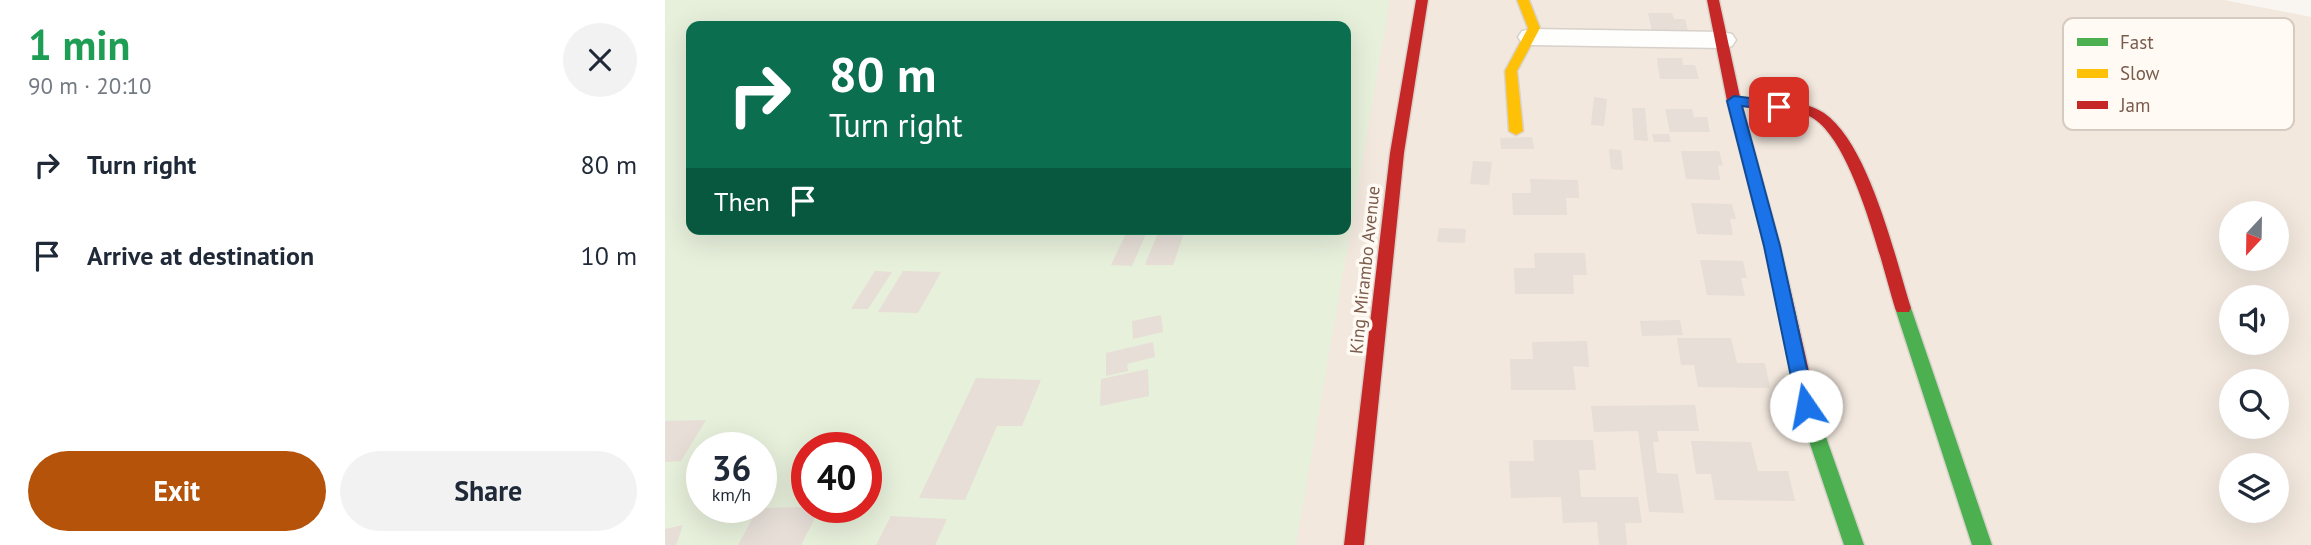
<!DOCTYPE html>
<html lang="en">
<head>
<meta charset="utf-8">
<style>
  body { margin:0; font-family:"PT Sans",sans-serif; background:#f2f2f3; color:#1f2937; height:100vh; display:flex; flex-direction:column; font-size:26px; white-space:nowrap }
  * { box-sizing:border-box; margin:0 }
  p { font-size:23px; color:#747a83 }
  .icon { flex:none; width:38px; height:38px; fill:none; stroke:currentColor; stroke-width:2; stroke-linecap:round; stroke-linejoin:round }
  .map { position:relative; flex:1; overflow:hidden }
  .details { display:flex; flex-direction:column; background:#fff; width:665px }
  .details>* { flex:none }
  .top-card { position:absolute; left:21px; top:21px; width:665px; height:214px; border-radius:14px; box-shadow:0 7px 28px #0002; background:#0b6e4f; color:#fff; overflow:hidden }
  .needle { width:46px; rotate:202deg }
  .buttons { position:absolute; left:1554px; top:201px; display:grid; gap:14px }
  .buttons a { display:grid; place-items:center; width:70px; height:70px; border-radius:50%; background:#fff; box-shadow:0 7px 28px #0002; font-size:35px }
  .speed { position:absolute; left:21px; top:432px; display:flex; gap:14px; font-size:35px; font-weight:700; text-align:center }
  .speed>* { display:grid; place-content:center; width:91px; height:91px; border-radius:50%; background:#fff; box-shadow:0 7px 28px #0002; line-height:1 }
  .speed small { font-size:18px; font-weight:400 }
  .speed .limit { border:10px solid #d22; background:#fff; color:#111 }
  .pin { position:absolute; display:grid; place-items:center; width:60px; height:60px; color:#fff; margin:-30px; border-radius:14px; box-shadow:0 4px 10px #0006 }
  .me { position:absolute; width:77px; margin:-38px; rotate:348deg; stroke-linejoin:round; filter:drop-shadow(0 0 5px #0008) }
  .turn { display:flex; align-items:center; gap:24px; height:147px; padding:0 28px; font-size:32px }
  .turn .icon { width:91px; height:91px; stroke-width:2.5 }
  .turn b { display:block; font-size:49px; line-height:60px }
  .then { display:flex; align-items:center; height:66px; padding:0 28px; background:#0003; gap:14px; font-size:26px }
  .round { display:grid; place-items:center; flex:none; width:74px; height:74px; border-radius:37px; background:#f2f2f3 }
  .head { display:flex; align-items:center; justify-content:space-between; height:119px; padding:0 28px }
  h1 { font-size:42px; font-weight:600; line-height:52px; color:#1e9e55 }
  .button { display:flex; gap:14px; margin-top:auto; padding:14px 28px }
  .button a { flex:1; height:80px; border-radius:42px; background:#b45309; color:#fff; font-size:28px; font-weight:600; line-height:80px; text-align:center }
  .button a+a { background:#f2f2f3; color:#1f2937 }
  ul { padding:0; list-style:none }
  li { display:flex; align-items:center; gap:21px; height:91px; padding:0 28px }
  li div { flex:1 }
  li b { display:block; font-size:26px }
  li em { font-style:normal }
  main { display:flex; flex:1; min-height:0 }
  .map>svg:first-child { display:block }
  .residential { fill:#f2e8de; fill-rule:evenodd }
  .green { fill:#e7f0db; fill-rule:evenodd }
  .building { fill:#e6ded7 }
  .lines { fill:none; stroke-linecap:round; stroke-linejoin:round }
  .street-casing { stroke:#d7d1cb; stroke-width:3 }
  .fast-casing { stroke:#d9d2cb; stroke-width:3 }
  .slow-casing { stroke:#d9d2cb; stroke-width:3 }
  .jam-casing { stroke:#d9d2cb; stroke-width:3 }
  .street { fill:#fefefd; fill-rule:evenodd }
  .fast { fill:#4caf50; fill-rule:evenodd }
  .slow { fill:#ffc107; fill-rule:evenodd }
  .jam { fill:#c62828; fill-rule:evenodd }
  .route { fill:#1a73e8; stroke:#114b97; stroke-width:2 }
  .labels { text-anchor:middle; stroke-width:7; stroke-linejoin:round; paint-order:stroke }
  .street-label { font-size:18px; fill:#7a5c4d; stroke:#fffaf3 }
  .key { fill:#fffaf3; stroke:#d7cbc1; stroke-width:2 }
  .key-label { font-size:19px; fill:#7a5c4d }
</style>
</head>
<body>
<main>
<section class="details">
<div class="head"><div><h1>1 min</h1><p>90 m · 20:10</p></div><a class="round"><svg class="icon" aria-label="close" viewBox="0 0 24 24"><path d="M6 6l12 12M18 6L6 18"/></svg></a></div>
<ul>
<li><svg class="icon" aria-label="right" viewBox="0 0 24 24"><path d="M7 20v-9h11M14 6l5 5-5 5"/></svg><div><b>Turn right</b></div><em>80 m</em></li>
<li><svg class="icon" aria-label="arrive" viewBox="0 0 24 24"><path d="M6 21V4h12l-3 4 3 4H6"/></svg><div><b>Arrive at destination</b></div><em>10 m</em></li>
</ul>
<div class="button"><a>Exit</a><a>Share</a></div>
</section>
<div class="map">
<svg width="1646" height="545" viewBox="0 0 1646 545">
  <rect width="100%" height="100%" fill="#f9f5f0"/>
  <path class="residential" d="M 0,0 L 1559,0 L 1646,17 L 1646,545 L 0,545 ZM 26,26 L 681,26 L 681,229 L 26,229 ZM 1566,214 L 1612,214 L 1612,259 L 1566,259 ZM 1566,298 L 1612,298 L 1612,343 L 1566,343 ZM 1566,382 L 1612,382 L 1612,427 L 1566,427 ZM 37,448 L 96,448 L 96,508 L 37,508 ZM 142,448 L 201,448 L 201,508 L 142,508 ZM 1566,466 L 1612,466 L 1612,511 L 1566,511 Z"/>
  <path class="green" d="M 0,0 L 725,0 L 631,545 L 0,545 ZM 26,26 L 681,26 L 681,229 L 26,229 ZM 37,448 L 96,448 L 96,508 L 37,508 ZM 142,448 L 201,448 L 201,508 L 142,508 Z"/>
  <path class="building" d="M 983,13 L 1007,13 L 1009,19 L 1020,19 L 1023,31 L 987,31 Z
    M 590,21 L 619,23 L 618,26 L 588,26 Z
    M 992,58 L 1017,58 L 1018,65 L 1030,65 L 1034,79 L 995,79 Z
    M 929,97 L 942,99 L 939,126 L 926,125 Z
    M 967,108 L 980,108 L 983,141 L 969,140 Z
    M 1000,109 L 1027,109 L 1029,117 L 1042,117 L 1045,132 L 1005,132 Z
    M 987,134 L 1004,134 L 1006,142 L 989,142 Z
    M 867,137 L 869,149 L 836,149 L 835,138 Z
    M 944,149 L 956,150 L 958,170 L 946,169 Z
    M 1016,151 L 1054,151 L 1058,165 L 1053,166 L 1055,180 L 1021,179 Z
    M 808,161 L 827,162 L 824,185 L 805,184 Z
    M 865,179 L 913,180 L 914,198 L 901,198 L 902,215 L 848,215 L 847,193 L 866,193 Z
    M 1026,203 L 1067,204 L 1071,219 L 1065,219 L 1068,235 L 1032,234 Z
    M 774,228 L 801,229 L 800,243 L 772,242 Z
    M 463,229 L 483,229 L 467,266 L 446,265 Z
    M 494,230 L 520,230 L 508,265 L 480,265 Z
    M 869,253 L 920,253 L 922,275 L 908,275 L 909,294 L 850,294 L 849,268 L 870,268 Z
    M 1035,260 L 1078,261 L 1082,278 L 1076,278 L 1080,296 L 1042,295 Z
    M 210,271 L 227,272 L 203,309 L 186,309 Z
    M 238,271 L 276,272 L 253,313 L 213,312 Z
    M 496,315 L 498,332 L 468,339 L 467,321 Z
    M 1015,320 L 1018,335 L 977,336 L 975,321 Z
    M 1012,338 L 1066,338 L 1072,363 L 1100,363 L 1105,388 L 1033,387 L 1029,365 L 1016,365 Z
    M 922,341 L 924,367 L 908,366 L 911,390 L 846,390 L 845,359 L 868,359 L 867,342 Z
    M 488,342 L 490,357 L 462,364 L 463,371 L 441,376 L 441,353 Z
    M 483,369 L 484,396 L 435,406 L 436,379 Z
    M 311,378 L 376,380 L 357,426 L 332,426 L 300,500 L 254,498 Z
    M 1030,405 L 1034,431 L 992,431 L 994,442 L 988,442 L 992,473 L 1013,474 L 1019,513 L 984,512 L 973,431 L 929,432 L 926,406 Z
    M 41,420 L 16,461 L 0,462 L 0,421 Z
    M 868,440 L 928,440 L 931,470 L 914,470 L 916,497 L 973,497 L 977,523 L 960,523 L 962,545 L 934,545 L 932,522 L 898,523 L 896,497 L 846,498 L 844,461 L 869,461 Z
    M 1026,441 L 1086,442 L 1093,471 L 1123,471 L 1130,501 L 1050,500 L 1046,474 L 1031,474 Z
    M 93,508 L 142,507 L 155,508 L 136,545 L 73,545 Z
    M 226,516 L 282,519 L 270,545 L 211,545 Z
    M 18,525 L 11,545 L 0,545 L 0,529 Z"/>
  <g class="lines">
    <g class="street-casing">
      <path id="street" d="M 867,29 L 1057,32 L 1067,34 L 1071,40 L 1067,46 L 1057,48 L 867,45 L 857,43 L 853,37 L 857,31 Z"/>
    </g>
    <g class="fast-casing">
      <path id="fast" d="M 1238,302 L 1244,304 L 1246,308 L 1327,545 L 1307,545 L 1230,308 L 1232,304 Z
        M 1147,415 L 1153,418 L 1156,423 L 1199,545 L 1179,545 L 1138,423 L 1141,418 Z"/>
    </g>
    <g class="slow-casing">
      <path id="slow" d="M 852,0 L 864,0 L 875,28 L 852,71 L 858,131 L 851,135 L 844,131 L 840,71 L 863,28 Z"/>
    </g>
    <g class="jam-casing">
      <path id="jam" d="M 751,0 L 763,0 L 739,153 L 699,545 L 679,545 L 725,153 Z
        M 1042,0 L 1054,0 L 1075,97 C 1101,100 1137,98 1159,113 C 1204,144 1230,257 1246,308 L 1244,312 L 1232,312 L 1230,308 C 1216,262 1188,140 1146,117 C 1126,106 1099,108 1077,106 L 1115,245 L 1156,423 L 1153,428 L 1147,431 L 1141,428 L 1138,423 L 1099,245 L 1062,101 Z"/>
    </g>
    <use href="#street" class="street"/>
    <use href="#fast" class="fast"/>
    <use href="#slow" class="slow"/>
    <use href="#jam" class="jam"/>
  </g>
  <path class="route" d="M 1069,96 L 1114,102 L 1121,107 L 1114,111 L 1077,106 L 1115,246 L 1150,406 L 1148,412 L 1141,414 L 1135,412 L 1132,406 L 1099,246 L 1062,101 Z"/>
  <g class="labels">
    <g class="street-label">
      <text transform="translate(700 270) rotate(-84)" y="6">King Mirambo Avenue</text>
    </g>
  </g>
  <rect x="1398" y="18" width="231" height="112" rx="10" class="key"/>
  <rect x="1412" y="38" width="31" height="8" fill="#4caf50"/>
  <rect x="1412" y="69" width="31" height="9" fill="#ffc107"/>
  <rect x="1412" y="101" width="31" height="8" fill="#c62828"/>
  <g class="key-label">
    <text x="1455" y="49">Fast</text>
    <text x="1455" y="80">Slow</text>
    <text x="1455" y="112">Jam</text>
  </g>
</svg>
<div class="buttons">
<a><svg class="needle" viewBox="-14 -14 28 28"><path d="M0-13l5 13h-10z" fill="#e53935"/><path d="M0 13l5-13h-10z" fill="#747a83"/></svg></a>
<a><svg class="icon" aria-label="sound" viewBox="0 0 24 24"><path d="M4 9h4l5-4v14l-5-4H4zM17 9q2 3 0 6"/></svg></a>
<a><svg class="icon" aria-label="search" viewBox="0 0 24 24"><circle cx="10" cy="10" r="6"/><path d="M15 15l6 6"/></svg></a>
<a><svg class="icon" aria-label="layers" viewBox="0 0 24 24"><path d="M12 4l9 5-9 5-9-5zM3 14l9 5 9-5"/></svg></a>
</div>
<div class="speed"><div>36<small>km/h</small></div><div class="limit">40</div></div>
<div class="pin" style="left:1114px;top:107px;background:#d93025"><svg class="icon" aria-label="arrive" viewBox="0 0 24 24"><path d="M6 21V4h12l-3 4 3 4H6"/></svg></div>
<svg class="me" style="left:1141px;top:406px" viewBox="-20 -20 40 40"><circle r="19" fill="#fff"/><path d="M0-13L10 11 0 6-10 11z" fill="#1a73e8"/></svg>
<div class="top-card">
<div class="turn"><svg class="icon" aria-label="right" viewBox="0 0 24 24"><path d="M7 20v-9h11M14 6l5 5-5 5"/></svg><div><b>80 m</b>Turn right</div></div>
<div class="then">Then<svg class="icon" aria-label="arrive" viewBox="0 0 24 24"><path d="M6 21V4h12l-3 4 3 4H6"/></svg></div>
</div>
</div>
</main>
</body>
</html>
